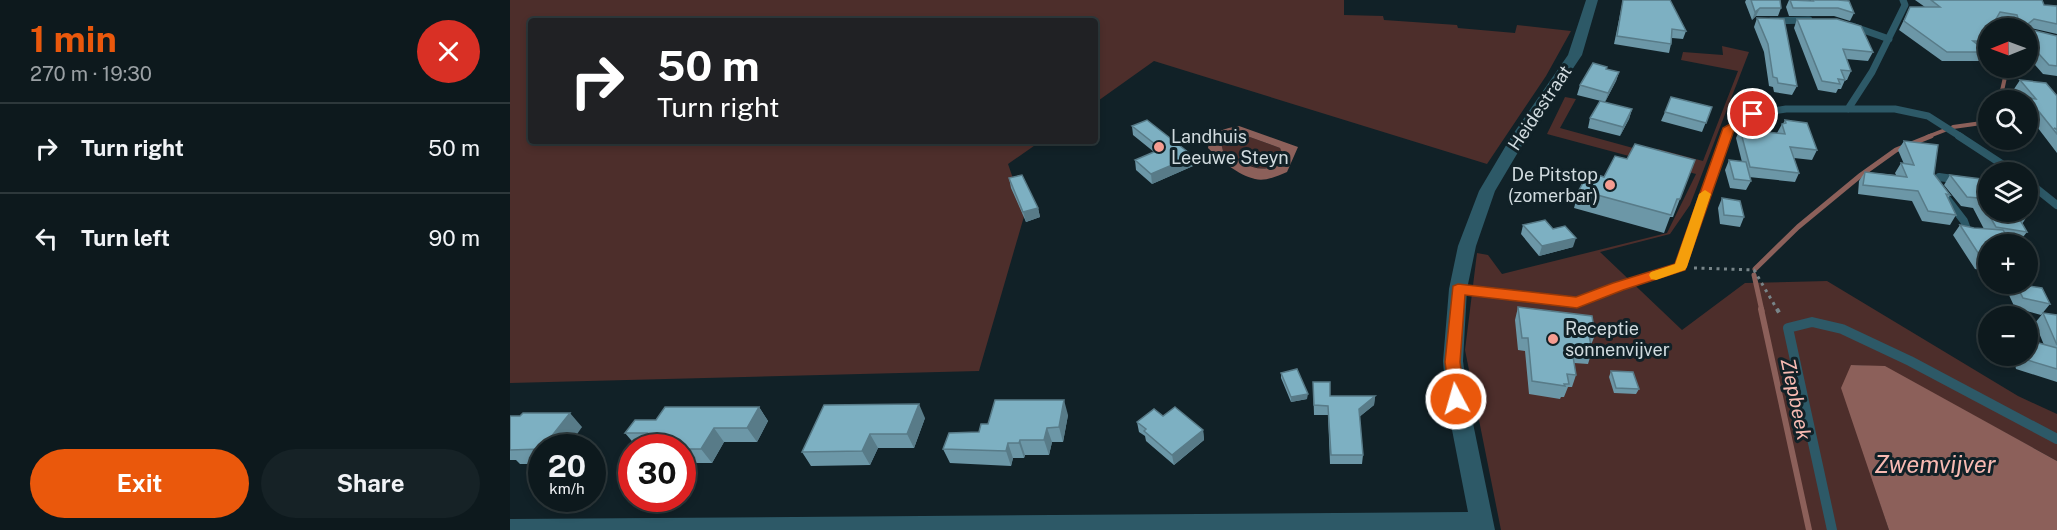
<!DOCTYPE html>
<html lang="en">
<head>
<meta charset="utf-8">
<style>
  body { margin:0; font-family:"Public Sans",sans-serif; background:#162226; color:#f1f3f6; height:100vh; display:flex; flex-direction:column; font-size:22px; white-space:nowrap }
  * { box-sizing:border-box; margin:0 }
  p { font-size:20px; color:#9aa0a4 }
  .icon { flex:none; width:33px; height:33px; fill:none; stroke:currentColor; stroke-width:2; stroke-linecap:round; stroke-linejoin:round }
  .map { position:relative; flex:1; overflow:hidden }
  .drawer { display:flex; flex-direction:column; background:#0d191d; width:510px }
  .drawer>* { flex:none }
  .hud { position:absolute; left:18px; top:18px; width:570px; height:126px; border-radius:6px; box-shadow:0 3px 9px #0003,0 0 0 2px #2d383b; background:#202124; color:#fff; overflow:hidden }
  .needle { width:39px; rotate:269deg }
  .fabs { position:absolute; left:1468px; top:18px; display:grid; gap:12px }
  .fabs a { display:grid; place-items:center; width:60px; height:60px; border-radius:50%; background:#0d191d; box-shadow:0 3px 9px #0003,0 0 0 2px #2d383b; font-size:30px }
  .speed { position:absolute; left:18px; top:434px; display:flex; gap:12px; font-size:30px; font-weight:700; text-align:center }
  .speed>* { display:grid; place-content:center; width:78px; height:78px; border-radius:50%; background:#0d191d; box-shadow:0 3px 9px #0003,0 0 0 2px #2d383b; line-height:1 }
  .speed small { font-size:15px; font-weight:400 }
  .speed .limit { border:9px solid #d22; background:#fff; color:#111 }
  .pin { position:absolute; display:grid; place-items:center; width:51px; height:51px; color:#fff; margin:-26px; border:3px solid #fff; border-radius:50%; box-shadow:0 2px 6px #0007 }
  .me { position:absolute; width:66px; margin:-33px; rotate:354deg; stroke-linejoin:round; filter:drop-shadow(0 0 4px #0008) }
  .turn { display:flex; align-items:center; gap:21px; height:126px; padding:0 30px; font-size:27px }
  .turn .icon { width:78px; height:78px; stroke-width:2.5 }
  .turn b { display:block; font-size:42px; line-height:51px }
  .round { display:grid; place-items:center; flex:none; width:63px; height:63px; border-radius:32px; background:#162226 }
  .overview { display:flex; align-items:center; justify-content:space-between; height:102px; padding:0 30px }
  h1 { font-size:36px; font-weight:700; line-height:45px; color:#ea580c }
  .button { display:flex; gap:12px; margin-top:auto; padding:12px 30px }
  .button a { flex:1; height:69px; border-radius:36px; background:#ea580c; color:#fff; font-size:24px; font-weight:700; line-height:69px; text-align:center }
  .button a+a { background:#162226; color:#f1f3f6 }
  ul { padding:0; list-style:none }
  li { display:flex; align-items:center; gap:18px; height:90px; padding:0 30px; border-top:2px solid #2d383b }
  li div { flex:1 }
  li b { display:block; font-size:22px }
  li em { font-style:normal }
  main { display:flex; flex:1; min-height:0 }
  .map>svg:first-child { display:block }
  .green { fill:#4d2e2b }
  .water { fill:#8c605a; fill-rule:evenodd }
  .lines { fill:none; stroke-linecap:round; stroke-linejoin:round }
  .stream-far2 { stroke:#8c605a; stroke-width:4 }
  .stream-far1 { stroke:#8c605a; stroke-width:5 }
  .stream { stroke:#8c605a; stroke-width:6 }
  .path-far1 { stroke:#788589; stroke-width:3; stroke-dasharray:3 4.5; stroke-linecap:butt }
  .path { stroke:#788589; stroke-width:4; stroke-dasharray:4 5; stroke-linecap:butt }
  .lane-far2 { stroke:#2d5967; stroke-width:7 }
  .lane-far1 { stroke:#2d5967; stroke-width:8 }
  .lane { stroke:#2d5967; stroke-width:10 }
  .street { fill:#2d5967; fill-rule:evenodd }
  .wall { fill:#6c97a7 }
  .shaded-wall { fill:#587b88 }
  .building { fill:#7db0c2; stroke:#587b88; stroke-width:1.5; fill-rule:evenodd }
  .route { fill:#ea580c; stroke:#983908; stroke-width:1.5 }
  .slow { fill:#f59e0b }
  .poi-dot { fill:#f59c91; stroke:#112127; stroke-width:2 }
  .labels { text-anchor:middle; stroke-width:6; stroke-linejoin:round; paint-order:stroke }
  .street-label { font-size:18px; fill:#d1dbdf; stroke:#112127 }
  .poi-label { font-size:18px; fill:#d1dbdf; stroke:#112127; text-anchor:start }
  .water-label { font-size:20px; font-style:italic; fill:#f7bab2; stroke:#112127 }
  .near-water-label { font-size:24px; font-style:italic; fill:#f7bab2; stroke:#112127 }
</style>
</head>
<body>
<main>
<section class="drawer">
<div class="overview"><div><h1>1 min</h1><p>270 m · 19:30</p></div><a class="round" style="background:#d93025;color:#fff"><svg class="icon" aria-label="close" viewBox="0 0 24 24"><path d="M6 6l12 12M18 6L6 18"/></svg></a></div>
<ul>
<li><svg class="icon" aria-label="right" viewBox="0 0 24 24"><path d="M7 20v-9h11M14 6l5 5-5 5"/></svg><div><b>Turn right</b></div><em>50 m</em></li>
<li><svg class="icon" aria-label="left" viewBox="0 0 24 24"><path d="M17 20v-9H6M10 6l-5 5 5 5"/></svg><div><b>Turn left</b></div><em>90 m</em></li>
</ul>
<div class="button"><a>Exit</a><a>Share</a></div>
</section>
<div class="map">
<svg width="1547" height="530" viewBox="0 0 1547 530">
  <rect width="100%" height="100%" fill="#112127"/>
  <path class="green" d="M 0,0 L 834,0 L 834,15 L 873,16 L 874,20 L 947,25 L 948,28 L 1005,33 L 1007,25 L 1061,31 L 1036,76 L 977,164 L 644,61 L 585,103 L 585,21 L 21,21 L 21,141 L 531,141 L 498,164 L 515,213 L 469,371 L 0,383 Z
    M 1212,46 L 1239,52 L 1180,205 L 1160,234 L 1090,252 L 1172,330 L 1235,283 L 1317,281 L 1508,396 L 1547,414 L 1547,461 L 1375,367 L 1342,365 L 1369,499 L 1379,530 L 991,530 L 955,350 L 967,253 L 978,255 L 992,274 L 1157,233 L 1186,174 L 1037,134 L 1055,97 L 1066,99 L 1050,128 L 1145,154 L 1148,149 L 1193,161 L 1228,71 L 1171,60 L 1173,52 L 1213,55 Z
    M 720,136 L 737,136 L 770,148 L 772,153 L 769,164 C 747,175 733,162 713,151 L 711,143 Z"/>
  <path class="water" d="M 729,126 L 788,147 L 777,172 C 767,176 755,182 745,179 C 728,175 710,160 698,148 C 701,132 715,128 729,126 ZM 720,136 L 737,136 L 770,148 L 772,153 L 769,164 C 747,176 733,162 713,151 L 711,143 Z
    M 1341,365 L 1375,366 L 1547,461 L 1547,530 L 1379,530 L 1331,388 Z"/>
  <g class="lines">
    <path class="stream-far2" d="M 1490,100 L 1497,68
      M 1443,127 L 1479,122
      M 1417,137 L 1435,130"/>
    <path class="stream-far1" d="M 1245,269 L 1288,227 L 1351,175 L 1386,150 L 1421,136
      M 1244,275 L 1252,311"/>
    <path class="stream" d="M 1251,309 L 1299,530"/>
    <path class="path-far1" d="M 1184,268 L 1244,270 L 1268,311"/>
    <path class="path" d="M 1267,309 L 1271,316"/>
    <path class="lane-far2" d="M 1261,21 L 1299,20
      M 1342,26 L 1379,39
      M 1338,109 L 1362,72 L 1395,5 L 1393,0
      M 1216,137 L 1219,128 L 1243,114 L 1276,109 L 1385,109 L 1418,116 L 1451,137"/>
    <path class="lane-far1" d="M 1449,136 L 1504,172
      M 1450,180 L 1429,177 L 1424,182 L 1454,221 L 1458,232
      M 1518,182 L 1547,205
      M 948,289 L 1067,303 L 1108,286 L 1171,267 L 1216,136"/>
    <path class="lane" d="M 1322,530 L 1278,328 L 1302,322 L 1332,329 L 1400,361 L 1547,439"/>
    <path class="street" d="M 1076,0 L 1088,0 L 1072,55 L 1017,137 L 985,191 L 966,246 L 957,289 L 953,361 L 958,399 L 985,530 L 0,530 L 0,519 L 958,512 L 936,399 L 933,361 L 939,289 L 948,246 L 969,191 L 1001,137 L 1058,55 Z"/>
  </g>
  <path class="wall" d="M 1113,0 L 1160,0 L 1176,31 L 1173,39 L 1162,38 L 1161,44 L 1159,53 L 1104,44 Z
    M 1236,0 L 1270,0 L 1271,8 L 1268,16 L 1246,16 L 1242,20 L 1235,2 Z
    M 1279,0 L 1301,1 L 1302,0 L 1328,0 L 1344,13 L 1340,21 L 1324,16 L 1279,16 L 1276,7 Z
    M 1405,0 L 1532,0 L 1534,5 L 1547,6 L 1547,34 L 1521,28 L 1522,30 L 1547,36 L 1547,76 L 1533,74 L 1518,57 L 1518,28 L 1479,28 L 1479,48 L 1472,48 L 1477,52 L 1472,61 L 1432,61 L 1389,30 L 1400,7 L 1415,7 Z
    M 1247,18 L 1287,86 L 1282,95 L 1264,92 L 1263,87 L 1259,86 L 1254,52 L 1244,27 Z
    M 1287,19 L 1363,52 L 1358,61 L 1336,59 L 1341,71 L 1337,80 L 1335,80 L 1331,89 L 1328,89 L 1326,93 L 1308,90 L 1284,28 Z
    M 1097,69 L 1109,72 L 1106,81 L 1095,102 L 1067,95 L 1070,85 Z
    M 1510,80 L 1547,96 L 1547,153 L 1518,115 L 1518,100 L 1514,100 L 1504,89 Z
    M 1202,107 L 1192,132 L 1151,121 L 1155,112 Z
    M 1122,109 L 1119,119 L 1110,136 L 1078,128 L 1080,118 Z
    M 1275,120 L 1307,150 L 1302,160 L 1284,158 L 1289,173 L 1285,182 L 1239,177 L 1241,181 L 1236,190 L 1220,188 L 1215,170 L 1219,160 L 1232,162 L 1226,138 L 1230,129 L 1267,133 L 1272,124 L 1273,124 Z
    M 622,126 L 683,166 L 642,184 L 626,170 L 625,160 L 644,152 L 623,135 Z
    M 1394,141 L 1424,174 L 1440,195 L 1438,198 L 1446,215 L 1440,225 L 1412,221 L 1402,201 L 1348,194 L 1349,181 L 1355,172 L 1386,175 L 1385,173 L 1391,163 L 1394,164 L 1388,150 Z
    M 1117,159 L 1185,160 L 1163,217 L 1160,217 L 1154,233 L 1064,208 L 1069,190 L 1094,177 Z
    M 1440,175 L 1516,212 L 1518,215 L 1512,224 L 1517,232 L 1509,242 L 1500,240 L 1479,244 L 1479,278 L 1475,278 L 1470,270 L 1465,269 L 1443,235 L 1450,225 L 1464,228 L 1474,229 L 1463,208 L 1451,206 L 1434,185 Z
    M 499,178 L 528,208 L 530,217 L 516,222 L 501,188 Z
    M 1212,198 L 1234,217 L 1230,227 L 1210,224 L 1208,208 Z
    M 1013,225 L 1043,229 L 1063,247 L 1029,256 L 1011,234 Z
    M 1505,284 L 1510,284 L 1540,304 L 1531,315 L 1505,308 L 1498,293 Z
    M 1008,307 L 1085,335 L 1081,345 L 1082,351 L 1078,364 L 1064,363 L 1066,375 L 1062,387 L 1058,387 L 1054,397 L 1051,397 L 1050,399 L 1019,394 L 1015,351 L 1008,350 L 1005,320 Z
    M 1533,313 L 1547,315 L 1547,382 L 1506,369 L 1503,356 L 1518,356 L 1534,345 L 1525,323 Z
    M 1101,371 L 1129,389 L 1126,394 L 1104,393 L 1099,377 Z
    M 771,373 L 797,399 L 781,402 L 771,378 Z
    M 803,382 L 820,396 L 865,396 L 864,405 L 849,417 L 853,455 L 852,464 L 820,464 L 818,415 L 804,415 Z
    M 249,407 L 258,421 L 247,442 L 214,442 L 202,463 L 172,463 L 172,447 L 127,447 L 115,433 L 146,420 Z
    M 558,415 L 553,442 L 542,442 L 539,455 L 515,455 L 514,458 L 503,458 L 501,466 L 440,463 L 433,449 L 469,432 Z
    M 0,416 L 72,427 L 32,447 L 32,464 L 10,464 L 6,460 L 0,460 Z
    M 653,416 L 693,430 L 694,440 L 664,465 L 636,441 L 635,436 L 629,432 L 627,422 Z
    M 415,418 L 404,448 L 368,448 L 360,465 L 301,466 L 292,452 Z"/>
  <path class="shaded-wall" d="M 1250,8 L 1246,16 L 1242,20 L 1245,12 Z
    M 1109,72 L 1106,81 L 1095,102 L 1098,93 Z
    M 1122,109 L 1119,119 L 1110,136 L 1113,127 Z
    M 683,156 L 683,166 L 642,184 L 641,174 Z
    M 528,208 L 530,217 L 516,222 L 513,212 Z
    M 1066,238 L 1063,247 L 1029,256 L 1032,246 Z
    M 798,394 L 797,399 L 781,402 L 781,397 Z
    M 865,396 L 864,405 L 848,418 L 849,409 Z
    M 554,400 L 558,415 L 553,442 L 549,427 Z
    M 409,404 L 415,418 L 404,448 L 397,434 Z
    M 249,407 L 258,421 L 247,442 L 237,428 Z
    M 60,413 L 72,427 L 58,447 L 33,447 Z
    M 204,428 L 214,442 L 202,463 L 191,449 Z
    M 537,428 L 542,442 L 539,455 L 534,440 Z
    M 693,430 L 694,440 L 664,465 L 662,455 Z
    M 360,434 L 368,448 L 360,465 L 352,451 Z
    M 510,440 L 515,455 L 514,458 L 509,443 Z
    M 498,443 L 503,458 L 501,466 L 496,451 Z"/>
  <path class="building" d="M 1113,0 L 1160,0 L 1176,31 L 1162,29 L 1161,44 L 1107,36 Z
    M 1241,0 L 1270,0 L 1271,8 L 1250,8 L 1245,12 Z
    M 1280,0 L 1303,1 L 1302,0 L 1328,0 L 1339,1 L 1344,13 L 1328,8 L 1283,8 Z
    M 1421,0 L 1532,0 L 1534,5 L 1547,6 L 1547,24 L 1524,19 L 1518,24 L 1522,30 L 1547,36 L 1547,66 L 1539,65 L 1518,42 L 1518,28 L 1479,28 L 1479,39 L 1471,39 L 1474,41 L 1463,41 L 1477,52 L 1437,52 L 1394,21 L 1400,7 L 1430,7 ZM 1490,12 L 1507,15 L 1509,21 L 1505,25 L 1490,23 L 1486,19 Z
    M 1247,18 L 1274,19 L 1287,86 L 1268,83 L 1267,78 L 1263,77 L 1258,44 Z
    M 1287,19 L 1327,19 L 1351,26 L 1363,52 L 1333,49 L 1341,71 L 1331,70 L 1335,80 L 1328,79 L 1330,84 L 1312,81 Z
    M 1083,63 L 1097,67 L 1096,69 L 1109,72 L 1098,93 L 1070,85 Z
    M 1510,80 L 1536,83 L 1547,96 L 1547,129 L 1544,128 L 1547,130 L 1547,134 L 1518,98 L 1526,99 Z
    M 1161,97 L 1202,107 L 1196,123 L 1155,112 Z
    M 1090,101 L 1122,109 L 1113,127 L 1080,118 Z
    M 637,120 L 683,156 L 641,174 L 625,160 L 651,149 L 622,126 Z
    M 1275,120 L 1297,123 L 1307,150 L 1280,147 L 1289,173 L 1240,167 L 1230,129 L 1275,134 L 1272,124 L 1276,123 Z
    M 1394,141 L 1428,145 L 1424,174 L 1440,195 L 1436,194 L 1446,215 L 1418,211 L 1408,191 L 1353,185 L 1355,172 L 1397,177 L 1391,163 L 1404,165 Z
    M 1125,144 L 1185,160 L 1170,199 L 1167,199 L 1161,215 L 1069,190 L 1079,172 L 1094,177 L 1105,156 L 1117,159 Z
    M 1219,160 L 1236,162 L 1241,181 L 1224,179 Z
    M 512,175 L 528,208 L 513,212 L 499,178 Z
    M 1440,175 L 1479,180 L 1479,212 L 1516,212 L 1518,215 L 1506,213 L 1517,232 L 1486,227 L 1469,198 L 1457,197 Z
    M 1212,198 L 1230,201 L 1234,217 L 1214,215 Z
    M 1035,220 L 1043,229 L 1055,226 L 1066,238 L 1032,246 L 1013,225 Z
    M 1450,225 L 1464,228 L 1493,230 L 1502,244 L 1479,244 L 1479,262 L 1478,260 L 1472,259 Z
    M 1506,284 L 1532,288 L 1540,304 L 1513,298 Z
    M 1008,307 L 1082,316 L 1085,335 L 1079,335 L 1082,351 L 1062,350 L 1066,375 L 1057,374 L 1059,384 L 1054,384 L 1055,386 L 1022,381 L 1018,338 L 1012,338 Z
    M 1533,313 L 1547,315 L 1547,345 Z
    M 1518,340 L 1547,348 L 1547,369 L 1514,359 L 1513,356 L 1518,356 Z
    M 787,369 L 798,394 L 781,397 L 771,373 Z
    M 1101,371 L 1123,372 L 1129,389 L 1106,388 Z
    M 803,382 L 820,382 L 820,396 L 865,396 L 849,409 L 853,455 L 821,455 L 818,406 L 804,405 Z
    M 485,400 L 554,400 L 549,427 L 537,428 L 534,440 L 510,440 L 509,443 L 498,443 L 496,451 L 433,449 L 439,433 L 469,432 L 471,424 L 478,424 Z
    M 409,404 L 397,434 L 360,434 L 352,451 L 292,452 L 314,405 Z
    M 155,407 L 249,407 L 237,428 L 204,428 L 191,449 L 172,449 L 172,447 L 127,447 L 137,433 L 115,433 L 125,420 L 146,420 Z
    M 665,407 L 693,430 L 662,455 L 634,431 L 636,429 L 627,422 L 644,409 L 653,416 Z
    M 13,413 L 60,413 L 33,447 L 32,447 L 31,449 L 0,450 L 0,416 L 10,416 Z"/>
  <path class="route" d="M 1243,111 L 1249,114 L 1247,116 L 1224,130 L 1175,270 L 1113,290 L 1067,308 L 955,295 L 950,362 L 955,399 L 952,404 L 946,406 L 941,404 L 935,362 L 943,286 L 948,284 L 1066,297 L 1103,283 L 1165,264 L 1213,128 Z"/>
  <path class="slow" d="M 1195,190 L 1201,194 L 1177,267 L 1175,270 L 1146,280 L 1141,279 L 1139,275 L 1141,272 L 1165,264 L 1189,194 Z"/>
  <g class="poi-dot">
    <circle cx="649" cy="147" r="6"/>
    <circle cx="1100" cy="185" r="6"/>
    <circle cx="1043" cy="339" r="6"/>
  </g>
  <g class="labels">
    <g class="street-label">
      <text transform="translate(1030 108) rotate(-56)" y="6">Heidestraat</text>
    </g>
    <g class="poi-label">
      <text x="661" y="143">Landhuis<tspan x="661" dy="21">Leeuwe Steyn</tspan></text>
      <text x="1088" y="181" text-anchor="end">De Pitstop<tspan x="1088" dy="21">(zomerbar)</tspan></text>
      <text x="1055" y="335">Receptie<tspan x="1055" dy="21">sonnenvijver</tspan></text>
    </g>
    <g class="water-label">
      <text transform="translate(1286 399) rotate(78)" y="7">Ziepbeek</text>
    </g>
    <g class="near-water-label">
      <text x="1425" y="473">Zwemvijver</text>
    </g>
  </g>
</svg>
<div class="fabs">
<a><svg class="needle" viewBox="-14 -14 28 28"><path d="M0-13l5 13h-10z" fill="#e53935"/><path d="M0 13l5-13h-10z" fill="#9aa0a4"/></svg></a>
<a><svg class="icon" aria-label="search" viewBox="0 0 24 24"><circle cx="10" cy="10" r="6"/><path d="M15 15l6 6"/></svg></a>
<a><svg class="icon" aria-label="layers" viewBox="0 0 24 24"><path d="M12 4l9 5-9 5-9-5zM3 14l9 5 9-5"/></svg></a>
<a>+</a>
<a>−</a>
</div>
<div class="speed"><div>20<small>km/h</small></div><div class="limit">30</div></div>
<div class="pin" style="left:1243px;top:114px;background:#d93025"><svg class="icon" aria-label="arrive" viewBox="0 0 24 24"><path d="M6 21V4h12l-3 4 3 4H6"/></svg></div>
<svg class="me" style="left:946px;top:399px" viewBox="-20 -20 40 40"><circle r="17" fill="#ea580c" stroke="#fff" stroke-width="3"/><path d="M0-11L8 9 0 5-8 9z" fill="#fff"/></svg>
<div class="hud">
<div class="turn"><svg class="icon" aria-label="right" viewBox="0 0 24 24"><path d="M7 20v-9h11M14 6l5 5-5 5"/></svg><div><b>50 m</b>Turn right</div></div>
</div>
</div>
</main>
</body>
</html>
